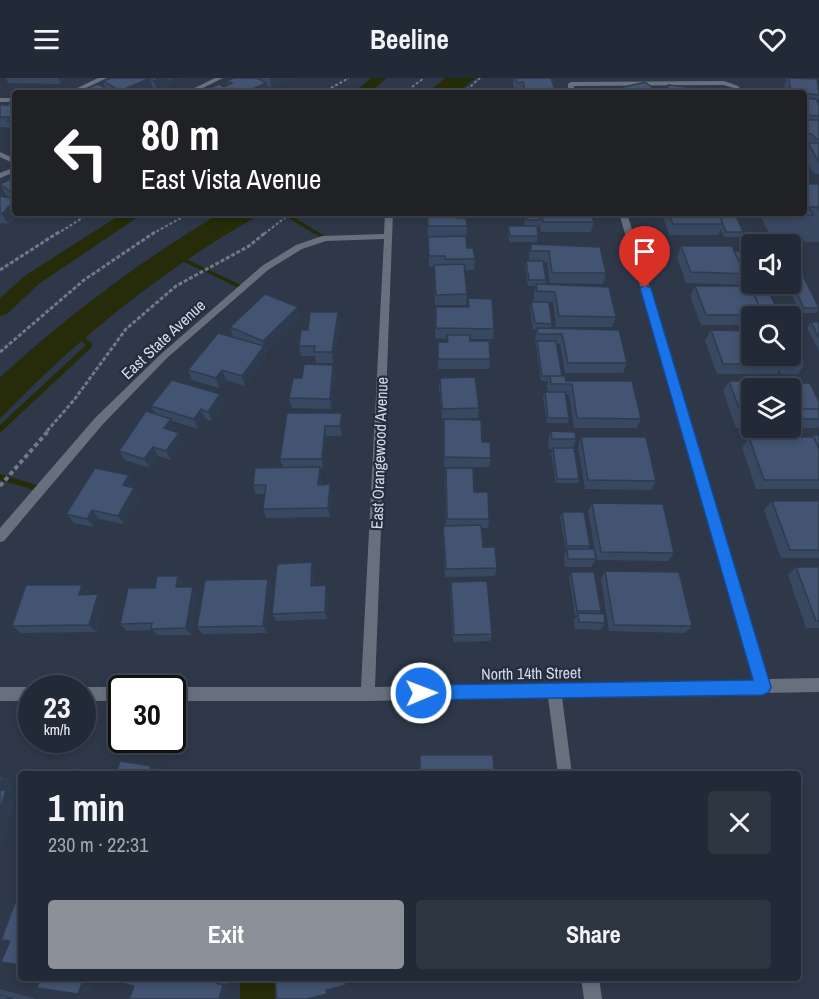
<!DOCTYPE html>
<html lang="en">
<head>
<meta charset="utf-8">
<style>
  body { margin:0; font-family:"Archivo Narrow",sans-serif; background:#2e3642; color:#f1f3f6; height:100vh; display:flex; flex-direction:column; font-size:22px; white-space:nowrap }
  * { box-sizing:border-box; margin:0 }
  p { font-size:20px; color:#a2a7ad }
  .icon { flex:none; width:33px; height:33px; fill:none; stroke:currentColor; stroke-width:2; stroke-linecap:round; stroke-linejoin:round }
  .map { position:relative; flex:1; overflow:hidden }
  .panel { position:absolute; left:18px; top:693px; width:783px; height:210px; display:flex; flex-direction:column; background:#222a37; border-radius:6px; box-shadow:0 3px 9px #0003,0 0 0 2px #3f4652 }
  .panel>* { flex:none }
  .top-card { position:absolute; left:12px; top:12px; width:795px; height:126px; border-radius:6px; box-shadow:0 3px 9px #0003,0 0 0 2px #3f4652; background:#202124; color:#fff; overflow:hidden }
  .fabs { position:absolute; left:741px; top:156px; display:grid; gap:12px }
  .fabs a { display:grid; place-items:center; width:60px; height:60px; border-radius:6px; background:#222a37; box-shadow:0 3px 9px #0003,0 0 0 2px #3f4652; font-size:30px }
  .speed { position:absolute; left:18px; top:597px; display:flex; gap:12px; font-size:30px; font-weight:700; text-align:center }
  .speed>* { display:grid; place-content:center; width:78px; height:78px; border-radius:50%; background:#222a37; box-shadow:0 3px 9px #0003,0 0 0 2px #3f4652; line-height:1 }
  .speed small { font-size:15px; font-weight:400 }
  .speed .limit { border:3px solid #111; border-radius:9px; background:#fff; color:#111 }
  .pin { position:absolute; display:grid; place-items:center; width:51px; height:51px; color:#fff; margin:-62px -26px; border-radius:50% 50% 50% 0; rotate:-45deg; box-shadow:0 0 6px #0007 }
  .pin .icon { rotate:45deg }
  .me { position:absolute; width:66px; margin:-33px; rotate:89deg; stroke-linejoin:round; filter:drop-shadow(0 0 4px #0008) }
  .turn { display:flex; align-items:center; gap:21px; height:126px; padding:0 30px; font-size:27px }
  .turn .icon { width:78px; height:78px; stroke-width:2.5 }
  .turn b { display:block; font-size:42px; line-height:51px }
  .round { display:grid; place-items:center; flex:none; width:63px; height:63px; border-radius:6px; background:#2e3642 }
  .head { display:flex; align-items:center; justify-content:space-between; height:102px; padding:0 30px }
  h1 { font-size:36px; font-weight:700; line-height:45px }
  .primary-button { display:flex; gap:12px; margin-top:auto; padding:12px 30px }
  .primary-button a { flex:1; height:69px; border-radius:6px; background:#8c9099; color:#fff; font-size:24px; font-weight:700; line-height:69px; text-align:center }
  .primary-button a+a { background:#2e3642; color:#f1f3f6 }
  header { display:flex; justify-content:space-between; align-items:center; height:78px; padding:0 30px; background:#222a37; font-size:27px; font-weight:700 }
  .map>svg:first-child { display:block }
  .water { fill:#262b09 }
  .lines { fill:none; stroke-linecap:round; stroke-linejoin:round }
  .stream { fill:#262b09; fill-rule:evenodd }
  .canal { fill:#262b09; fill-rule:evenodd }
  .path-far2 { stroke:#707988; stroke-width:2; stroke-dasharray:3 2; stroke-linecap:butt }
  .path-far1 { stroke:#707988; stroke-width:3; stroke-dasharray:4 2; stroke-linecap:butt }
  .path { stroke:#707988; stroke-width:4; stroke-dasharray:4.5 3; stroke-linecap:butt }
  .service { fill:#68707e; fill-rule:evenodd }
  .minor { fill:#68707e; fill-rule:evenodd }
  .wall { fill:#394861; fill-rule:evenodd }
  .shaded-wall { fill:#2e3b4f }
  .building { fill:#425471; stroke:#2e3b4f; stroke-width:1.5 }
  .route { fill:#1a73e8; stroke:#114b97; stroke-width:1.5 }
  .labels { text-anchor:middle; stroke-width:4.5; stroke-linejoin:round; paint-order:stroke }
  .street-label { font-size:16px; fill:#d4dbe6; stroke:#242e3f }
</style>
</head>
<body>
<header><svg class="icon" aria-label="menu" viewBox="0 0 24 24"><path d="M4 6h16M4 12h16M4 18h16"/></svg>Beeline<svg class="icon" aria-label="heart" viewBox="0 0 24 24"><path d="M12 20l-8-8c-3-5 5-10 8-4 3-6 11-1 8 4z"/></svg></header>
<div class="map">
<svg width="819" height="921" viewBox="0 0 819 921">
  <rect width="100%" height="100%" fill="#2e3849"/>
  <path class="water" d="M 445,0 L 476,0 L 457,15 L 427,15 Z
    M 221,135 L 263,135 C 167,188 75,262 0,341 L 0,299 C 69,237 141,182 221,135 Z
    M 240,900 L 275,900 L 275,921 L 240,921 Z"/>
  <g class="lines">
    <path class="stream" d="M 280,135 L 287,135 L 328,160 L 323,161 Z
      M 180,178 L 245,209 L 246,210 L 243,212 L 241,211 L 178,181 L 178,179 Z
      M 78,255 L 92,265 L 92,269 L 2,353 L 0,354 L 0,347 L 86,267 L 76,258 L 76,256 Z
      M 0,396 L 41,408 L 45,411 L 41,414 L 0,402 Z"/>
    <path class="canal" d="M 371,0 L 387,0 L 369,15 L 353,15 Z
      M 123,135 L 144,135 L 40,205 L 7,236 L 0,238 L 0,220 L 26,197 Z"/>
    <path class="path-far2" d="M 322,15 L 349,0
      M 404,15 L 424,0
      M 463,15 L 480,0
      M 57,156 L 90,135
      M 152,156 L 190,135
      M 264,156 L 291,135"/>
    <path class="path-far1" d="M 0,192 L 59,154
      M 0,274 L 84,202 L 155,154
      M 47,353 L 74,322 L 126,251 L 176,208 L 249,168 L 266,154"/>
    <path class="path" d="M 0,408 L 49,352"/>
    <path class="service" d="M 98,0 L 107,0 L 76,15 L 67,15 Z
      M 724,3 L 738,8 L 744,15 L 737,15 L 734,10 L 723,7 L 574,8 L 574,15 L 568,15 L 568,6 L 571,4 Z
      M 0,20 L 15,20 L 15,24 L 0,24 Z"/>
    <path class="minor" d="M 215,0 L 223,0 L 193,15 L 184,15 Z
      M 0,74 L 15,81 L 15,86 L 0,79 Z
      M 15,89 L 15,94 L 0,100 L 0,95 Z
      M 385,135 L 393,135 L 375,609 L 754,602 L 619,135 L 627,135 L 768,601 L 819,600 L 819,614 L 562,619 L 572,696 L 558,696 L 548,619 L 368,623 L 172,623 L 172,610 L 169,610 L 172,609 L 361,609 L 384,161 L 326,163 L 302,171 L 268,192 L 167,280 L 103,346 L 4,463 L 0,464 L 0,450 L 95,340 L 161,276 L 262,188 L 296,167 L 322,158 L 384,156 Z
      M 0,609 L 32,609 L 35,610 L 32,610 L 32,623 L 0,623 Z
      M 82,609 L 122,609 L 125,610 L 122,610 L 122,623 L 82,623 L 82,610 L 79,610 Z
      M 581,900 L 599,900 L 602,921 L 584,921 Z"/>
  </g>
  <path class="wall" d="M 6,0 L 64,0 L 60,6 L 8,5 Z
    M 111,0 L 179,0 L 171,3 L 169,2 L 171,7 L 157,13 L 153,11 L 143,15 L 75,15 L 105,10 L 103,3 Z
    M 234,0 L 293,0 L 271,10 L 266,7 L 268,15 L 207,15 L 206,12 L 224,9 L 228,7 L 227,3 Z
    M 514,0 L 551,0 L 555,13 L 555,15 L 515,15 L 513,7 Z
    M 786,0 L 818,0 L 817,2 L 819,11 L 819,20 L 817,23 L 819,27 L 819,96 L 814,96 L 804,79 L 804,71 L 807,66 L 804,66 L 804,15 L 785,15 L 784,8 L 787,1 Z
    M 15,21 L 15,53 L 13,53 L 11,50 L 0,49 L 0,27 L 8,27 Z
    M 15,99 L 15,135 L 33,135 L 27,141 L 15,139 L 8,146 L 1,145 L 0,146 L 0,118 L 10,120 L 6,117 L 0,106 Z
    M 819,106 L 819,164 L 805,164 L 801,157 L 797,165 L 773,164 L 759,135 L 804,135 Z
    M 427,135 L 458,135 L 458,140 L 467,148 L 466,159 L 467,170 L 475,181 L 474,192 L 465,192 L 467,216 L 466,227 L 435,227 L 434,189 L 429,189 Z
    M 538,135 L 591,135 L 594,144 L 591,154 L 541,154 L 539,144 L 537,164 L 509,164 L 508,154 L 508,148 L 524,148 L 526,136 L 538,136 Z
    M 662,135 L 729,135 L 728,136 L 743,154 L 740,159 L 724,159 L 721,151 L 718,157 L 669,157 Z
    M 531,166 L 606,195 L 603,206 L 550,205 L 547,184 L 543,184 L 546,202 L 545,207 L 616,239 L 612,249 L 556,249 L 553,224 L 549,224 L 552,246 L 551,250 L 627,285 L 623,295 L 565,295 L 560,266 L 557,266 L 562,298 L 566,303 L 641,341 L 637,350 L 574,350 L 569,316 L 565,316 L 569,340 L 568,345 L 547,345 L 543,319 L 545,314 L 548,314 L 547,308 L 548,303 L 541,303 L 535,260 L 537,251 L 533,251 L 530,229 L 531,224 L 534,224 L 534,217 L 536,208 L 528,208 L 525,189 L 526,183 L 529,183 L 529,177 Z
    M 681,168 L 752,175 L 752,206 L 757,206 L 756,207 L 686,205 L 677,179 Z
    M 790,190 L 819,228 L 819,231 L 816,235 L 801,235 L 786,206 L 790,206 Z
    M 695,208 L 751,209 L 776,230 L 784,238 L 752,238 L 752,247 L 701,247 L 690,218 Z
    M 468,220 L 494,251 L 493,261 L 470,261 L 470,263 L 490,281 L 489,291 L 438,291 L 438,264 L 447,264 L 447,261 L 435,260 L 436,229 L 468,229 Z
    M 300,240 L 266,274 L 265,273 L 266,279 L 245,308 L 226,302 L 219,310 L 192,302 L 188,292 L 233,259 L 230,249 Z
    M 811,244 L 819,244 L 819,273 L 807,250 Z
    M 340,245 L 333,285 L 316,285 L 315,278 L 301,278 L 299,268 L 308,252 Z
    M 711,252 L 752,278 L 790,278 L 790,263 L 798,275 L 796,278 L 805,286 L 798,296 L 781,296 L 779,292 L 777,296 L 717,296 L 705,263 Z
    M 333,287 L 335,297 L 331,331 L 292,330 L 289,320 L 302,300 Z
    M 440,300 L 479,330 L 478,340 L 446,341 L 482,364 L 491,380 L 489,389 L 444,389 L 444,341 L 442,341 L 439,310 Z
    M 729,303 L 791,305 L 819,324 L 819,349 L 818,350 L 736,350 L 723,313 ZM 752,310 L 790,310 L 790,350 L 752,350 Z
    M 220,316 L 224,326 L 212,343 L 205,341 L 198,351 L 172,343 L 176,350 L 173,353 L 184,365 L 171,382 L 158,378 L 150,390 L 125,382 L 119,373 L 155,336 L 151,328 Z
    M 287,335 L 343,345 L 342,358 L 326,358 L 323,390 L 320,390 L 321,398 L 321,407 L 331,415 L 330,439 L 266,440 L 263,431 L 265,416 L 256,416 L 253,407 L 283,389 L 280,381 Z
    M 551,353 L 576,361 L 573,370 L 579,401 L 578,405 L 556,405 L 551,375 L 553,371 L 549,371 L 548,363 Z
    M 813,357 L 819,357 L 819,411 L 756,411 L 742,369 L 749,359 L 811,359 Z
    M 581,359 L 656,403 L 651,412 L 585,411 L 578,368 Z
    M 446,390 L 474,414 L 489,441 L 488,450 L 482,450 L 483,469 L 497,490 L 495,498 L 445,499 L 443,456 L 443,448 L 446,448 L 445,399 Z
    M 129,397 L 135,406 L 133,410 L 134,410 L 140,419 L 124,446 L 99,441 L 94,449 L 74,445 L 66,436 Z
    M 772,423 L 819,423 L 819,480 L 781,480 L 764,432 Z
    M 592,425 L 674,475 L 668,483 L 597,482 L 588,434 Z
    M 562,434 L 590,468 L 588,471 L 596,481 L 591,489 L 565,489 L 564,479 L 566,472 L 560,438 Z
    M 312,484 L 314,492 L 314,508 L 328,515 L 327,541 L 276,543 L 272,536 Z
    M 796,489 L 819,489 L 819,550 L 806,550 L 788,497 Z
    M 605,493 L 692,548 L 685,555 L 609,553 L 601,501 Z
    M 571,494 L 601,533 L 599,536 L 605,545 L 600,552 L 575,551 L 574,542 L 578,537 L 575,537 L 569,498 Z
    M 178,498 L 183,505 L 182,509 L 198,516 L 191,557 L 157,557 L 153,552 L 127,553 L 120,546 L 155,510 Z
    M 268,501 L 272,509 L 267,555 L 202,556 L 197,549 Z
    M 451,504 L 492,556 L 490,563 L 453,564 L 450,512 Z
    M 82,507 L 89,514 L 89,516 L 98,516 L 105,524 L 97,554 L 21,555 L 12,548 Z
    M 127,900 L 222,900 L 222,903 L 229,905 L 224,921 L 129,921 L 134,908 Z
    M 0,911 L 36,921 L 0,921 Z"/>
  <path class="shaded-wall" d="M 58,0 L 64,0 L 60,6 Z
    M 150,0 L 153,11 L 143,15 L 120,15 L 120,13 Z
    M 161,0 L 168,0 L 171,7 L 157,13 L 154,3 Z
    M 170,0 L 179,0 L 171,3 Z
    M 270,0 L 293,0 L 271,10 Z
    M 266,5 L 267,15 L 243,15 Z
    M 9,128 L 15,139 L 8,146 L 2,136 Z
    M 23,135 L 33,135 L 27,141 Z
    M 298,229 L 300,240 L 266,274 L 263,263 Z
    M 338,234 L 340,245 L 333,285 L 332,274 Z
    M 264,268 L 266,279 L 245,308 L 242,298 Z
    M 333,287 L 335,297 L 331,331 L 330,321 Z
    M 222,292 L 226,302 L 219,310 L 216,300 Z
    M 220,316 L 224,326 L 212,343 L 208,334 Z
    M 201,331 L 205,341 L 198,351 L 194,341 Z
    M 342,335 L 343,345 L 342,358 L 340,348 Z
    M 171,341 L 176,350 L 169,360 L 164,350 Z
    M 325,348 L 326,358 L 323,390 L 322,381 Z
    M 179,355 L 184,365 L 171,382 L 166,373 Z
    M 153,369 L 158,378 L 150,390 L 144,381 Z
    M 320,389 L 321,398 L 320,416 L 318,407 Z
    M 129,397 L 135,406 L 129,416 L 123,407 Z
    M 330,406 L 331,415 L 330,439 L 328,430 Z
    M 134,410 L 140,419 L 124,446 L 118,438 Z
    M 92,432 L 99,441 L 94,449 L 87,441 Z
    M 312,484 L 314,492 L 313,516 L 311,508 Z
    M 178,498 L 183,505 L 181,516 L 176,509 Z
    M 268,501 L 272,509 L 267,555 L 263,548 Z
    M 82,507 L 89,514 L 86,524 L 79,517 Z
    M 326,507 L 328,515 L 327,541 L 325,534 Z
    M 193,509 L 198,516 L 191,557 L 186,550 Z
    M 98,516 L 105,524 L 97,554 L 89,547 Z
    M 151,688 L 158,692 L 156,696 L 148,696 Z
    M 3,699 L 14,702 L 11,714 L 17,716 L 0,775 L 0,708 Z
    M 84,900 L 93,900 L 89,914 L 78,916 Z
    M 217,900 L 222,900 L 222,903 L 216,905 Z
    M 345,900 L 348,900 L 348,904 L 346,907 Z
    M 229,905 L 224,921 L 219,921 L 223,907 Z"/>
  <path class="building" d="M 111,0 L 161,0 L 154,3 L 150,0 L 120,13 L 103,3 Z
    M 234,0 L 257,0 L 266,5 L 243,15 L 213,15 L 206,12 L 219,6 L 224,9 L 232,5 L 227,3 Z
    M 516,0 L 551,0 L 555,13 L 525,13 L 523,4 L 517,5 Z
    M 789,0 L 817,1 L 819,17 L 791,14 Z
    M 645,4 L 660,15 L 621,15 L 616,11 Z
    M 98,6 L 112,14 L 109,15 L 75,15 Z
    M 668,7 L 703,11 L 702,15 L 667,15 Z
    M 804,20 L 816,21 L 819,27 L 819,38 L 804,37 Z
    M 12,21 L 15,21 L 15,43 L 7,43 L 10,39 L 0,39 L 0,27 L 8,27 Z
    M 804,42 L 819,42 L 819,61 L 816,61 L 812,56 L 804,55 Z
    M 808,65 L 819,65 L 819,84 Z
    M 15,99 L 15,115 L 13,115 L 0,106 Z
    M 804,106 L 819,106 L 819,133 L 817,129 L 808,129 L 813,137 L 788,137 L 787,135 L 804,135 Z
    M 0,118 L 15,121 L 15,129 L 9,128 L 2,136 L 0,135 Z
    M 427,135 L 458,135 L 458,140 L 466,140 L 467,148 L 428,148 Z
    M 542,135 L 591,135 L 594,144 L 543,144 Z
    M 669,135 L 718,135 L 723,146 L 673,146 Z
    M 526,136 L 539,136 L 540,142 L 527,142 Z
    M 719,136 L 735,136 L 743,154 L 726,154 Z
    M 508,148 L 537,148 L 538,158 L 510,158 Z
    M 466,158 L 467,170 L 473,170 L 475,181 L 445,181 L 445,178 L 429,178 L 428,159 Z
    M 531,166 L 600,169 L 606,195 L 552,195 L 549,173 L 531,173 Z
    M 681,168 L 732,168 L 742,190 L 752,190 L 752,196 L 691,194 Z
    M 734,173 L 752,175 L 752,190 L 742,190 Z
    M 526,183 L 543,183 L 546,202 L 529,202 Z
    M 464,186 L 467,216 L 436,217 L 434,187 Z
    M 790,190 L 799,190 L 819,230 L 804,230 L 790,202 Z
    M 536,206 L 609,209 L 616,239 L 559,238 L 555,214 L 537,213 Z
    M 695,208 L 750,208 L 763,237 L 706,237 Z
    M 751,209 L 767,209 L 776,230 L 760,230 Z
    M 265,216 L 298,229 L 263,263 L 230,249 Z
    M 468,220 L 492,221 L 494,251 L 436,250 L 436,229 L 469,229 Z
    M 531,224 L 549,224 L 552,246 L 535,245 Z
    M 763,230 L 780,230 L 784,238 L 766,238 Z
    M 310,234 L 338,234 L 332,274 L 314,274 L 315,268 L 299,268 L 301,252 L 308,252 Z
    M 811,244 L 819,244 L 819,260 Z
    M 537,250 L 619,252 L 627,285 L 568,285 L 562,256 L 538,256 Z
    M 711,252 L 752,253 L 752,278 L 780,278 L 783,286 L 723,286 Z
    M 218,255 L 264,268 L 242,298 L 222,292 L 216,300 L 188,292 Z
    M 447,257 L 470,257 L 470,263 L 489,263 L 490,281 L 438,281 L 438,264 L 448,264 Z
    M 537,263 L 556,263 L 562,298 L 542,298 Z
    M 790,263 L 798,275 L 790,276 Z
    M 784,278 L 801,278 L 805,286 L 788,286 Z
    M 304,286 L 333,287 L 330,321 L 289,320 L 293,300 L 302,300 Z
    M 550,298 L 565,298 L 566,303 L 632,303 L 641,341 L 577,340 L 572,306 L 551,306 Z
    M 475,299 L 479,330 L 442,331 L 440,300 Z
    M 172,302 L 220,316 L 208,334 L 201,331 L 194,341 L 151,328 Z
    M 729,303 L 791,303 L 802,331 L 819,331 L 819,341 L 790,341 L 790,310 L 752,310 L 752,341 L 743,341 Z
    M 791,305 L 810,305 L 819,324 L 819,331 L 802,331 Z
    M 545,314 L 565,314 L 569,340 L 548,340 Z
    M 146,333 L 171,341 L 164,350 L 179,355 L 166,373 L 153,369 L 144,381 L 119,373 Z
    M 287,335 L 342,335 L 340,348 L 325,348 L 322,381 L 280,381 Z
    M 444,341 L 481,342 L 482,364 L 490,364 L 491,380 L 444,379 Z
    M 551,353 L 575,354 L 576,361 L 552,361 Z
    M 813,357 L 819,357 L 819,371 Z
    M 581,359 L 646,359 L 656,403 L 588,402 Z
    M 749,359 L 814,359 L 819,371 L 819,402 L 764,402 Z
    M 553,370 L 574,370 L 579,401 L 557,401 Z
    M 320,389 L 318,407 L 330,406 L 328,430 L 263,431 L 266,407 L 253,407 L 255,390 Z
    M 95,390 L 129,397 L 123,407 L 134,410 L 118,438 L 92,432 L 87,441 L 66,436 Z
    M 446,390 L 473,390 L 474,414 L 488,414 L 489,441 L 447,441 Z
    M 772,423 L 819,423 L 819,472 L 790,472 Z
    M 592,425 L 663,426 L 674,475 L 601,474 Z
    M 562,434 L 584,434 L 590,468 L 567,468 Z
    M 481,447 L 483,469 L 495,469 L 497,490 L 446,491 L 443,448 Z
    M 567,471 L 594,471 L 596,481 L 568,481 Z
    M 312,484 L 311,508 L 326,507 L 325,534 L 272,536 L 277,486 Z
    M 796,489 L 819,489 L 819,543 L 816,543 Z
    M 605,493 L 679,494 L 692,548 L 614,547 Z
    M 571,494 L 594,494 L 601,533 L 577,533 Z
    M 157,498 L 178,498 L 176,509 L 193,509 L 186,550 L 151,551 L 152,545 L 120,546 L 128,510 L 155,510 Z
    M 268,501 L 263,548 L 197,549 L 205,502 Z
    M 487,503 L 492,556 L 454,557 L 451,504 Z
    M 26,507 L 82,507 L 79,517 L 98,516 L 89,547 L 12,548 Z
    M 578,535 L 604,536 L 605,545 L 579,544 Z
    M 420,677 L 493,677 L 494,693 L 502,693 L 502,696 L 420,696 Z
    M 120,683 L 151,688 L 148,696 L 116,696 Z
    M 75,691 L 110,696 L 74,696 Z
    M 0,699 L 3,699 L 0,708 Z
    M 0,712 L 6,712 L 0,733 Z
    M 21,809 L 21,887 L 1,884 L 10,863 L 1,862 Z
    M 40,900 L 84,900 L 78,916 L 37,910 Z
    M 127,900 L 217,900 L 216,905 L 223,907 L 219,921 L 129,921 L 134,908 L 125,906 Z
    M 275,900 L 345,900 L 346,907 L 326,912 L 327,916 L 307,921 L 277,921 Z
    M 0,917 L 13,921 L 0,921 Z"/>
  <path class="route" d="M 645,207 L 651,210 L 771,609 L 769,614 L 763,617 L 421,622 L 416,620 L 413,615 L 416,609 L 421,607 L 753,602 L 640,210 Z"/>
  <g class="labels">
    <g class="street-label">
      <text transform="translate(163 261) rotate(-43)" y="6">East State Avenue</text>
      <text transform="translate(379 375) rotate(-88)" y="6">East Orangewood Avenue</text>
      <text transform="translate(531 595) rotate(-1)" y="6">North 14th Street</text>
    </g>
  </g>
</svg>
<div class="fabs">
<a><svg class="icon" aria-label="sound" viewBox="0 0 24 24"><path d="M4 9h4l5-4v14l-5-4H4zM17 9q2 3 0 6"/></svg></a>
<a><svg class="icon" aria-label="search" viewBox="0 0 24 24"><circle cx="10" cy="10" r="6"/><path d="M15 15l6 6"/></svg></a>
<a><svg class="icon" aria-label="layers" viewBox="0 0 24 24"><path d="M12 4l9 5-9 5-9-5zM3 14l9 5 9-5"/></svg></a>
</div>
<div class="speed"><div>23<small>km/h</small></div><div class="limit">30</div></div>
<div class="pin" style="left:645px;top:210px;background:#d93025"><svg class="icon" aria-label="arrive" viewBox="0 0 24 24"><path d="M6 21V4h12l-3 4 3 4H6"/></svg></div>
<svg class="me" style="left:421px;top:615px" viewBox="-20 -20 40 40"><circle r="17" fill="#1a73e8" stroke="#fff" stroke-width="3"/><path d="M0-11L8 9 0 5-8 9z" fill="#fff"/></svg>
<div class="top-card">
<div class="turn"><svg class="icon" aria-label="left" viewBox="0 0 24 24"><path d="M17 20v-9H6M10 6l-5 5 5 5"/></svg><div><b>80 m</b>East Vista Avenue</div></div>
</div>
<section class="panel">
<div class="head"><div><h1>1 min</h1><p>230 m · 22:31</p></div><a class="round"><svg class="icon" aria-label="close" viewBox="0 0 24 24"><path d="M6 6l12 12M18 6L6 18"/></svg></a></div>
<div class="primary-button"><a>Exit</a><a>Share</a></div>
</section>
</div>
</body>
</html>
